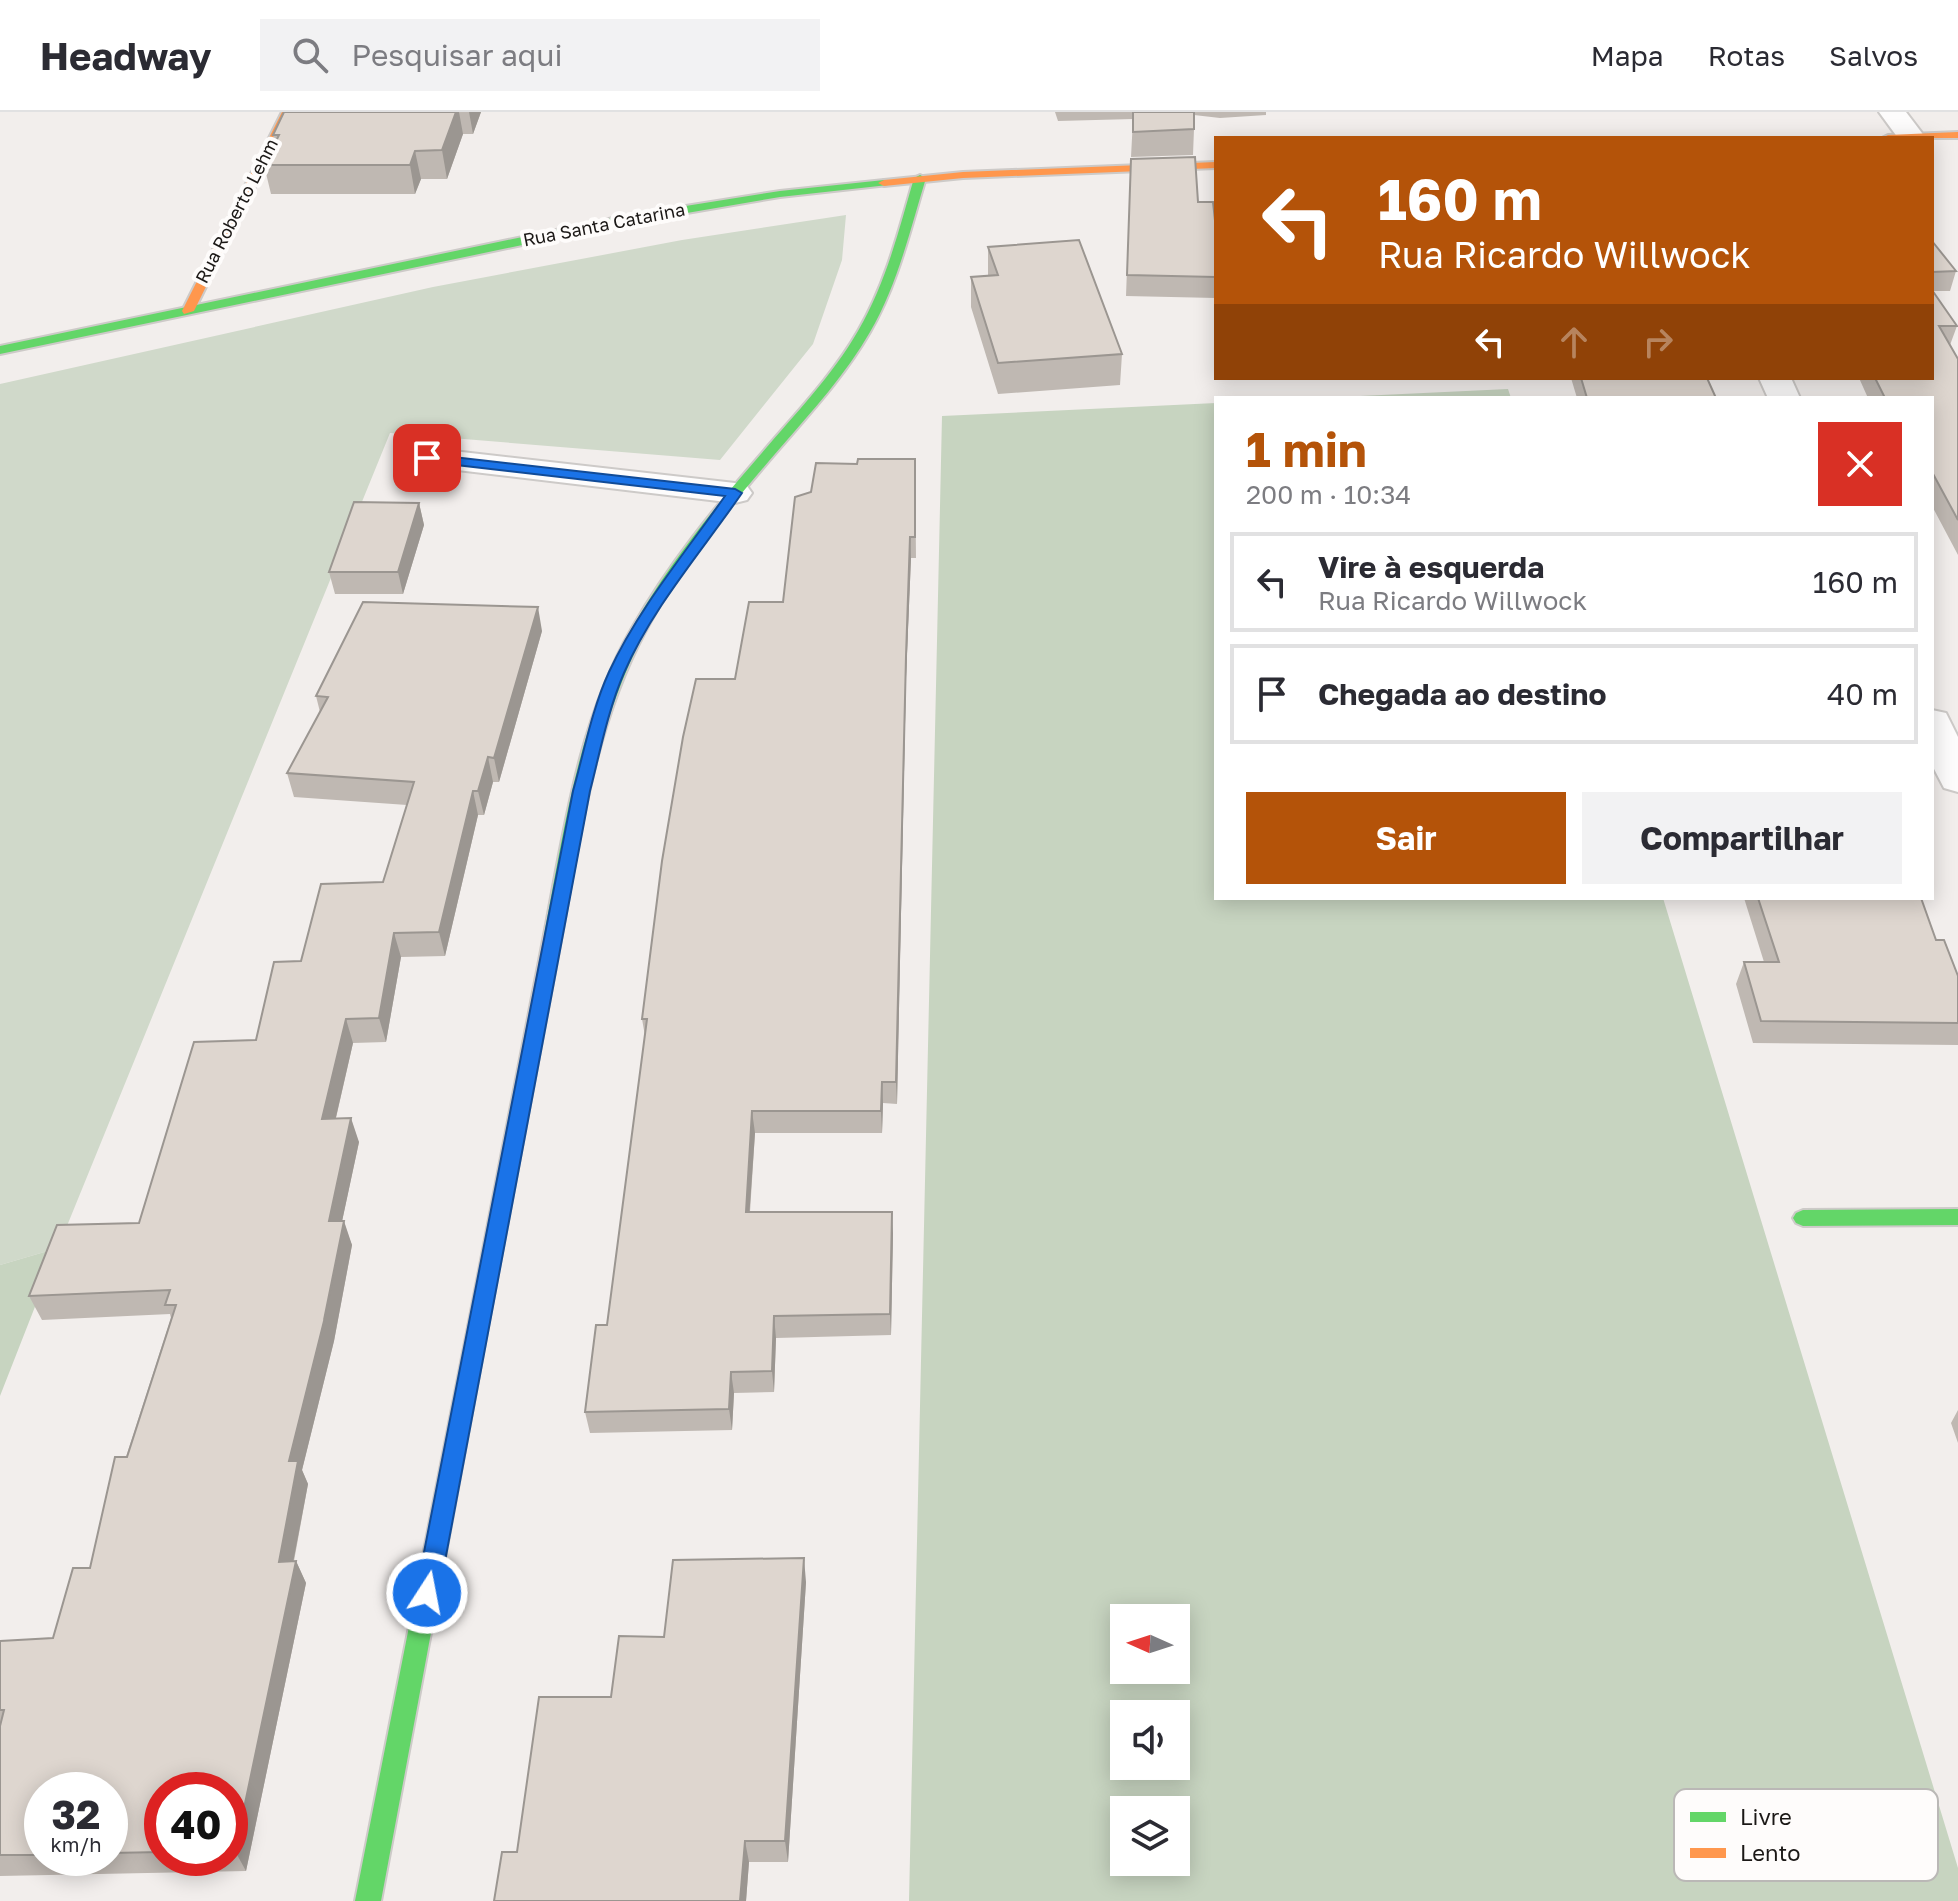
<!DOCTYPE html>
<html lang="pt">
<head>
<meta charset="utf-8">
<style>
  body { margin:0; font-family:"Golos Text",sans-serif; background:#f2f2f3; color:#2b2b33; height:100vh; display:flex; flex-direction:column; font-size:30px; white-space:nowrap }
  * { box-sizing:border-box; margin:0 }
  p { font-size:26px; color:#7c7c81 }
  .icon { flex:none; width:44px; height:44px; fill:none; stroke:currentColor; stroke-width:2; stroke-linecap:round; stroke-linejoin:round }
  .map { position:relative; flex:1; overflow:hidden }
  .side { position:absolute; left:1214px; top:284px; width:720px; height:504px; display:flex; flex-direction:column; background:#fff; border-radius:0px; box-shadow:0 4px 20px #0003 }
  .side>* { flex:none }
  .guide { position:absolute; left:1214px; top:24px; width:720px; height:244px; border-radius:0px; box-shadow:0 4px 20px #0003; background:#b45309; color:#fff; overflow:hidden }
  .needle { width:52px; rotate:273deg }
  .buttons { position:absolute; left:1110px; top:1492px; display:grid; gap:16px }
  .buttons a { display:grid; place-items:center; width:80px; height:80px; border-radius:0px; background:#fff; box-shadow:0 4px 20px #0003; font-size:40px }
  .speed { position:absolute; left:24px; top:1660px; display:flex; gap:16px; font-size:40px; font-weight:700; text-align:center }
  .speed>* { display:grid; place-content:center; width:104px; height:104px; border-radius:50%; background:#fff; box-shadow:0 4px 20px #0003; line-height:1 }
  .speed small { font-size:20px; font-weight:400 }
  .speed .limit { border:12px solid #d22; background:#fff; color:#111 }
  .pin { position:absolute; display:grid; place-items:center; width:68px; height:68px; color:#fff; margin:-34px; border-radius:16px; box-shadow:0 4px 12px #0006 }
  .me { position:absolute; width:88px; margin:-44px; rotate:11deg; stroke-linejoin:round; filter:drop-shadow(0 0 6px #0008) }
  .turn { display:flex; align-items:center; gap:28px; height:168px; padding:0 32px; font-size:36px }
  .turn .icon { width:104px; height:104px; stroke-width:2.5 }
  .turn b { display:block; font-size:56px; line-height:68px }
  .lanes { display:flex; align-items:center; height:76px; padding:0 32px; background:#0003; justify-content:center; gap:40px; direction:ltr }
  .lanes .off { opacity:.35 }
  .round { display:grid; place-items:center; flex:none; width:84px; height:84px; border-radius:0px; background:#f2f2f3 }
  .headline { display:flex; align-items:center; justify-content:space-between; height:136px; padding:0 32px }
  h1 { font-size:48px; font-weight:700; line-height:60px; color:#b45309 }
  .primary-button { display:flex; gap:16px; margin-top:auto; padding:16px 32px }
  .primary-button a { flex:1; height:92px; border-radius:0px; background:#b45309; color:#fff; font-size:32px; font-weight:700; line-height:92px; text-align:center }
  .primary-button a+a { background:#f2f2f3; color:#2b2b33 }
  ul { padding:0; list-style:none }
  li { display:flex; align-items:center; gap:24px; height:100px; margin:0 16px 12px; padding:0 16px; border:4px solid #e1e1e2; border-radius:0px }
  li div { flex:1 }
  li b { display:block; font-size:30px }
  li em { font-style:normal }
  header { display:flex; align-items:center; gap:48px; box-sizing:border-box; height:112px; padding:0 40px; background:#fff; border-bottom:2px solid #e1e1e2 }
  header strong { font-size:38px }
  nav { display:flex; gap:44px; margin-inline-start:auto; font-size:28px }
  .search { width:560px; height:72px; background:#f2f2f3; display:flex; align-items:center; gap:20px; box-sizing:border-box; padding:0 28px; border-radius:0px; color:#7c7c81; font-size:30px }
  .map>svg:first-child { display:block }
  .green { fill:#d0d9ca }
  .forest { fill:#c7d4c0; fill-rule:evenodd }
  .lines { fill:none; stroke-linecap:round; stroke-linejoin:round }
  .street-casing { stroke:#cdcac8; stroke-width:4 }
  .fast-casing { stroke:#cdcac8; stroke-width:4 }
  .slow-casing { stroke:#cdcac8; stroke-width:4 }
  .street { fill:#fdfcfc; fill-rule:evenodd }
  .fast { fill:#63d668; fill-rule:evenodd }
  .slow { fill:#ff974d; fill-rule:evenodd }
  .wall { fill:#bfb8b2; fill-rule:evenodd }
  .shaded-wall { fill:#9b9691 }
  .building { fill:#ded6cf; stroke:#9b9691; stroke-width:2 }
  .route { fill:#1a73e8; stroke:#114b97; stroke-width:2 }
  .labels { text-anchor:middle; stroke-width:8; stroke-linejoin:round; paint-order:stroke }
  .far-street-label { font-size:18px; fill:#1b1816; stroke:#fefcfb }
  .key { fill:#fefcfb; stroke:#bab8b6; stroke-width:2 }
  .key-label { font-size:22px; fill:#1b1816 }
</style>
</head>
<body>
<header>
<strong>Headway</strong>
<div class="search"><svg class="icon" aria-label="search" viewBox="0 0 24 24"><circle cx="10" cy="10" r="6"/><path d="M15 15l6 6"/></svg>Pesquisar aqui</div>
<nav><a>Mapa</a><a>Rotas</a><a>Salvos</a></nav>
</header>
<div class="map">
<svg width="1958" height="1789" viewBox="0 0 1958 1789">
  <rect width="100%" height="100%" fill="#f2eeec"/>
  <path class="green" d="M 846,103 L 842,148 L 813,232 L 720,348 L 390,321 L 58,1136 L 0,1153 L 0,272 L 433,175 L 682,128 Z"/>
  <path class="forest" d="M 1508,277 L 1511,286 L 1318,286 Z
    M 1216,291 L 1216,786 L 1663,786 L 1958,1756 L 1958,1789 L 909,1789 L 942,304 ZM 1124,1506 L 1176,1506 L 1176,1558 L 1124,1558 ZM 1124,1602 L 1176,1602 L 1176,1654 L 1124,1654 ZM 1124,1698 L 1176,1698 L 1176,1750 L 1124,1750 Z
    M 58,1136 L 0,1284 L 0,1153 Z"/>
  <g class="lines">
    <g class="street-casing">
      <path id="street" d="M 1879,0 L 1906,0 L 1925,25 L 1898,26 Z
        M 1759,266 L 1791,266 L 1800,286 L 1768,286 Z
        M 427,336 L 735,371 L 747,374 L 752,381 L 747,388 L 735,391 L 415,353 L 410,346 L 415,339 Z
        M 1932,598 L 1946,601 L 1958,625 L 1958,680 L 1944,676 L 1932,653 Z"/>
    </g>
    <g class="fast-casing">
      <path id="fast" d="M 920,63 L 926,66 C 910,118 898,172 870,220 C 846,262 813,298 781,335 C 731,393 681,452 645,520 C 595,613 581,720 562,823 L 553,829 L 547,827 L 544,823 C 564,719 578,609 632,516 C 668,453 713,397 761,342 C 795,302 832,264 858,219 C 886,171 899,118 914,66 Z
        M 884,68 L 890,71 L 888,73 L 780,85 L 623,112 L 0,242 L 0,234 L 623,104 L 780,79 Z
        M 1958,1097 L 1958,1113 L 1803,1114 L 1796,1111 L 1793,1106 L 1796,1101 L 1803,1098 Z
        M 478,1207 L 485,1209 L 488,1215 L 381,1789 L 355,1789 L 468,1215 L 471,1209 Z"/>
    </g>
    <g class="slow-casing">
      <path id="slow" d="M 282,0 L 292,0 L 194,199 L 184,202 L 182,199 Z
        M 1958,20 L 1958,26 L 1882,26 L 1888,23 Z
        M 1216,50 L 1216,56 L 963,66 L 884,74 L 878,71 L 884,68 L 963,60 Z
        M 553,817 L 562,823 L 488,1215 L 485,1221 L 478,1223 L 471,1221 L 468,1215 L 544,823 Z"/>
    </g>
    <use href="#street" class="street"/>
    <use href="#fast" class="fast"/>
    <use href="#slow" class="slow"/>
  </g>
  <path class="wall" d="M 284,0 L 481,0 L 473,22 L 463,22 L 447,67 L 421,67 L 415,82 L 271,82 L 264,53 L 275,31 L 273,23 Z
    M 1055,0 L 1266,0 L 1266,3 L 1220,6 L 1194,3 L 1194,17 L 1193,43 L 1131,45 L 1133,7 L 1058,9 Z
    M 1131,47 L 1198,90 L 1216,118 L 1216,186 L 1126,184 Z
    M 1932,129 L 1956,159 L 1950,179 L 1933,179 L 1957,214 L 1950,233 L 1958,247 L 1958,443 L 1932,394 L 1932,286 L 1868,286 L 1859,266 L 1932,266 Z
    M 988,135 L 1122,242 L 1120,273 L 998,282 L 971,195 L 971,165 L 988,164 Z
    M 1571,266 L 1707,266 L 1716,286 L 1577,286 Z
    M 915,347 L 916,446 L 911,446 L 906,565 L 897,992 L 883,991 L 882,1021 L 755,1021 L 750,1100 L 893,1121 L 891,1223 L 776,1226 L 774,1280 L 734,1281 L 732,1318 L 590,1321 L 585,1300 L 607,1213 L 645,924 L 642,907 L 735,567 L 783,490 L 811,380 L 857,352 Z
    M 419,391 L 424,413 L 403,482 L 335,482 L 329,460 Z
    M 542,519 L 499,670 L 493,670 L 484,703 L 478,703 L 445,844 L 401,845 L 386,930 L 353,931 L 336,1006 L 359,1030 L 342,1109 L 352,1133 L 334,1229 L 302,1358 L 308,1372 L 294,1449 L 296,1449 L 306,1471 L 246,1759 L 0,1764 L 0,1529 L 53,1526 L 90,1456 L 171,1206 L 170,1202 L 42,1208 L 29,1184 L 139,1111 L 256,928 L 301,849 L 383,770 L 407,693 L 294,685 L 287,661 L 320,600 L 316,584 ZM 42,1678 L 110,1678 L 110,1746 L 42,1746 ZM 162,1678 L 230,1678 L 230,1746 L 162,1746 Z
    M 1744,786 L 1921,786 L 1936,828 L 1958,864 L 1958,933 L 1753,931 L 1736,872 L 1744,850 L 1764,850 Z
    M 1958,1298 L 1958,1331 L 1951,1311 Z
    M 806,1470 L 788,1750 L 749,1750 L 746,1789 L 494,1789 L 517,1740 L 664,1525 Z"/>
  <path class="shaded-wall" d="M 456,0 L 459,0 L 463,22 L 447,67 L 442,38 Z
    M 469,0 L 481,0 L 473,22 Z
    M 415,39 L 421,67 L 415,82 L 410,53 Z
    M 419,391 L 424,413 L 403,482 L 398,460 Z
    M 910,425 L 911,446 L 906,565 L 897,992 L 896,970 L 906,544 Z
    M 538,495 L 542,519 L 499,670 L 494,646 Z
    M 488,645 L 493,670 L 484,703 L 478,679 Z
    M 473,679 L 478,703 L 445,844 L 439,820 Z
    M 394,821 L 401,845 L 386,930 L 379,906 Z
    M 346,907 L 353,931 L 330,1031 L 322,1007 Z
    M 882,970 L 883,991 L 882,1021 L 881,999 Z
    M 752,999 L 755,1021 L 748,1121 L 746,1100 Z
    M 351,1006 L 359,1030 L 337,1133 L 329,1109 Z
    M 892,1100 L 893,1121 L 891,1223 L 890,1202 Z
    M 344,1109 L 352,1133 L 334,1229 L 302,1358 L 308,1372 L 289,1472 L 279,1450 L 289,1349 Z
    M 774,1204 L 776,1226 L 774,1280 L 772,1259 Z
    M 731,1260 L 734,1281 L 732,1318 L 729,1297 Z
    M 804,1446 L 806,1470 L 788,1750 L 785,1729 Z
    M 296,1449 L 306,1471 L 246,1759 L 235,1739 Z
    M 745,1729 L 749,1750 L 746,1789 L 740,1789 Z"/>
  <path class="building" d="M 284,0 L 456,0 L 442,38 L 415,39 L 410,53 L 264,53 L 279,23 L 273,23 Z
    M 1133,0 L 1194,0 L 1194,17 L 1133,20 Z
    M 1195,45 L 1198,90 L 1213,90 L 1216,118 L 1216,165 L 1127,163 L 1131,47 Z
    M 1079,128 L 1122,242 L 998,251 L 971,165 L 998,163 L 988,135 Z
    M 1932,129 L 1956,159 L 1932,160 Z
    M 1932,178 L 1957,214 L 1939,214 L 1958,247 L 1958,408 L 1932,360 L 1932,286 L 1885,286 L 1875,266 L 1932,266 Z
    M 1581,266 L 1707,266 L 1716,286 L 1587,286 Z
    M 858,347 L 915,347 L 915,425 L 910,425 L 906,544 L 896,970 L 882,970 L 881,999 L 752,999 L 746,1100 L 892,1100 L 890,1202 L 774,1204 L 772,1259 L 731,1260 L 729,1297 L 585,1300 L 596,1213 L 607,1213 L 647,907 L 642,907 L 662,749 L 683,625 L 696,567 L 735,567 L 749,490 L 783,490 L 795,385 L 811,380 L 816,351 L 857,352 Z
    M 354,390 L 419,391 L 398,460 L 329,460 Z
    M 363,490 L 538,495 L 494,646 L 488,645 L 478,679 L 473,679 L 439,820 L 394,821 L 379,906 L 346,907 L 322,1007 L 351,1006 L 329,1109 L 344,1109 L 324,1208 L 325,1205 L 289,1349 L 298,1349 L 279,1450 L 296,1449 L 235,1739 L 230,1739 L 230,1678 L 162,1678 L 162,1740 L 110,1741 L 110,1678 L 42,1678 L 42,1743 L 0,1743 L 0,1614 L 4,1598 L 0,1598 L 0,1529 L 53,1526 L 73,1456 L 90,1456 L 115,1345 L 127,1345 L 176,1193 L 165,1193 L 170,1178 L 29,1184 L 57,1113 L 139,1111 L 194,930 L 256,928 L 274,850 L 301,849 L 321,772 L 383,770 L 414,670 L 287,661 L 328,585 L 316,584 Z
    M 1758,786 L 1921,786 L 1936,828 L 1944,828 L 1958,864 L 1958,911 L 1761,909 L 1744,850 L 1779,850 Z
    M 804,1446 L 785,1729 L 745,1729 L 740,1789 L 494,1789 L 502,1740 L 517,1740 L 539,1585 L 611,1585 L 619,1524 L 664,1525 L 673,1448 Z"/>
  <path class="route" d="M 427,342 L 735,377 L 742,381 C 702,439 652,496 624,561 C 608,598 600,640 590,679 L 439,1481 L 435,1488 L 427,1491 L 419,1488 L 416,1481 L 573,679 C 584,640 592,597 609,560 C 638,497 685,441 725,384 L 422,349 L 422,343 Z"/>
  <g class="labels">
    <g class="far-street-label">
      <text transform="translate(237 99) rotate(-63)" y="6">Rua Roberto Lehm</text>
      <text transform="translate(604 113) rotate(-11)" y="6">Rua Santa Catarina</text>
    </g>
  </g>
  <rect x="1674" y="1677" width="264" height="92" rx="12" class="key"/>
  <rect x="1690" y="1700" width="36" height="10" fill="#63d668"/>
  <rect x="1690" y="1736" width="36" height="10" fill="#ff974d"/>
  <g class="key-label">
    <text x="1740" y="1713">Livre</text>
    <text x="1740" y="1749">Lento</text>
  </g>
</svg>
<div class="buttons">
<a><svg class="needle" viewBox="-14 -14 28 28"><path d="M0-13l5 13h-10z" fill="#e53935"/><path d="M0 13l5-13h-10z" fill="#7c7c81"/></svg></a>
<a><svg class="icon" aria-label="sound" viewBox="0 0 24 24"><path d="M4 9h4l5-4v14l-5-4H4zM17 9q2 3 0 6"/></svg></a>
<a><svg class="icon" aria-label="layers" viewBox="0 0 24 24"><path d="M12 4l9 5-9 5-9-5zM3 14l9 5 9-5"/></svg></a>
</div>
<div class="speed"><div>32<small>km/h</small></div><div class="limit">40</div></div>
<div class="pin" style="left:427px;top:346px;background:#d93025"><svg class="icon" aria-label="arrive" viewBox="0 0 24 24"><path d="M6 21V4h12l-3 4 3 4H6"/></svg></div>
<svg class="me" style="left:427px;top:1481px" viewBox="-20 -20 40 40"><circle r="17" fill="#1a73e8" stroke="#fff" stroke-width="3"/><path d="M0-11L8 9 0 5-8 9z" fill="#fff"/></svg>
<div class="guide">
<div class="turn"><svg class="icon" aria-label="left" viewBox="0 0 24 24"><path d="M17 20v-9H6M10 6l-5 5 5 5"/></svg><div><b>160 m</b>Rua Ricardo Willwock</div></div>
<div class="lanes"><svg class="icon" aria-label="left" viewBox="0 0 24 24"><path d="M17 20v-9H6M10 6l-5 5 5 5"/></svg><svg class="icon off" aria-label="ahead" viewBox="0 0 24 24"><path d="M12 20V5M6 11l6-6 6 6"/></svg><svg class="icon off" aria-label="right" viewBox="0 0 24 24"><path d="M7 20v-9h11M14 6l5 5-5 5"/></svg></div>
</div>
<section class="side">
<div class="headline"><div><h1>1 min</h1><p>200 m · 10:34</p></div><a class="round" style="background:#d93025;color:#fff"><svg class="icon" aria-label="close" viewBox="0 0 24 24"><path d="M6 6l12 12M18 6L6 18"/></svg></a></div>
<ul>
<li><svg class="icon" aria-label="left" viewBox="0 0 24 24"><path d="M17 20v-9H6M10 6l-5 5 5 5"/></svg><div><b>Vire à esquerda</b><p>Rua Ricardo Willwock</p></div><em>160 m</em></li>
<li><svg class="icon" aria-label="arrive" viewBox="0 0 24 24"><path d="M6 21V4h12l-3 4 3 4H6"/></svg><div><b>Chegada ao destino</b></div><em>40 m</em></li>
</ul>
<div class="primary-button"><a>Sair</a><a>Compartilhar</a></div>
</section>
</div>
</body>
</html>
